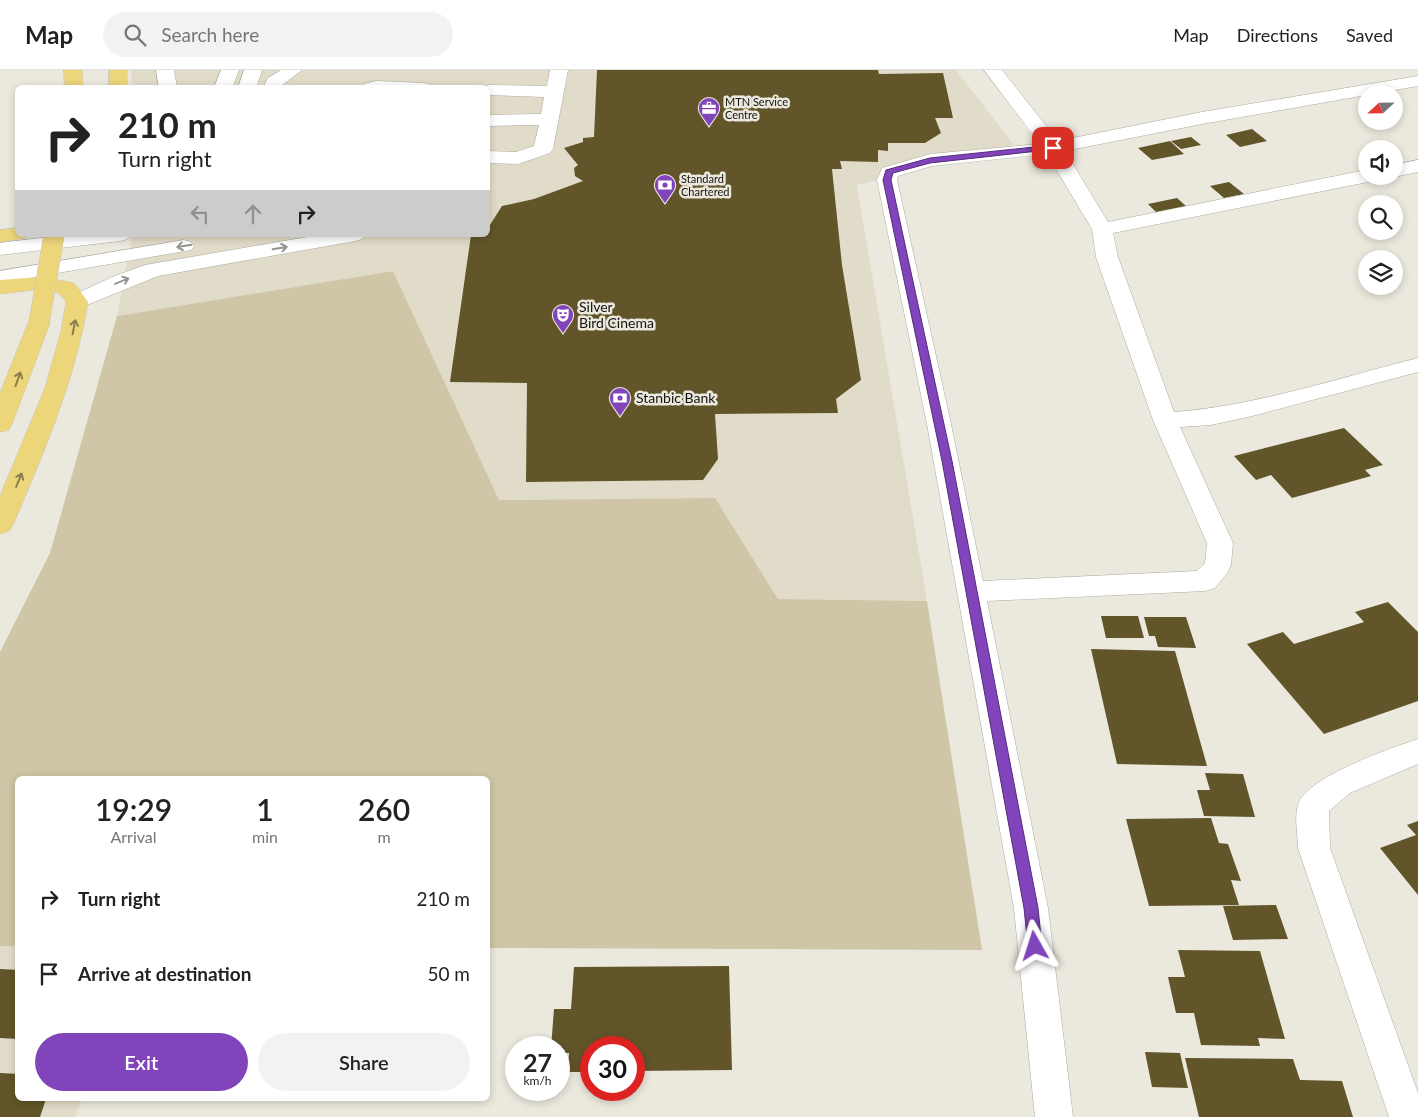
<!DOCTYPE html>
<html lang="en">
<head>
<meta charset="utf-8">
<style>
  body { margin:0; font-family:Lato,sans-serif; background:#f2f2f2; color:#222; height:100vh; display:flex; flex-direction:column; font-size:19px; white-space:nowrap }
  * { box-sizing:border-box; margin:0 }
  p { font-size:16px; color:#767676 }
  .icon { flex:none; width:28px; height:28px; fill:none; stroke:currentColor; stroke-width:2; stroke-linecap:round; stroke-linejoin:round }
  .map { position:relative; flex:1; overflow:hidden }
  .panel { position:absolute; left:15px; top:706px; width:475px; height:325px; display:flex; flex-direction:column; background:#fff; border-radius:8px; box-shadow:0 2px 8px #0003 }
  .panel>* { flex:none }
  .top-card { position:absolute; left:15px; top:15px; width:475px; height:152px; border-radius:8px; box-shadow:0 2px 8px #0003; background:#fff; color:#222; overflow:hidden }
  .needle { width:32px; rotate:248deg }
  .buttons { position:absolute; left:1358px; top:15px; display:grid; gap:10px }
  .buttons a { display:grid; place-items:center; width:45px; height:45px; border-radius:50%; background:#fff; box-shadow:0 2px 8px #0003; font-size:25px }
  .speed { position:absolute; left:505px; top:966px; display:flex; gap:10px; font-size:25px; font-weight:700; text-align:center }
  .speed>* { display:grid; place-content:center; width:65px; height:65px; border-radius:50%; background:#fff; box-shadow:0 2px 8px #0003; line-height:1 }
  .speed small { font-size:12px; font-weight:400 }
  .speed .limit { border:8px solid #d22; background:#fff; color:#111 }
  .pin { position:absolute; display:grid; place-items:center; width:42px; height:42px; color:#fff; margin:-21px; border-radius:10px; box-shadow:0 2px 8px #0006 }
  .me { position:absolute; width:55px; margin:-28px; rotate:354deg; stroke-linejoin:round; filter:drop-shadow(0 0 4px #0008) }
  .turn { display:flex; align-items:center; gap:18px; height:105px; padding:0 20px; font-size:22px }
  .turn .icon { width:65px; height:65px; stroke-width:2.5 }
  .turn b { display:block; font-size:35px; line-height:42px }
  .lanes { display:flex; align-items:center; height:48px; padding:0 20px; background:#0003; justify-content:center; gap:25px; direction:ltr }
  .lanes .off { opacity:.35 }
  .eta { display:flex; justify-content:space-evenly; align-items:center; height:85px; text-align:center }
  .eta b { font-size:30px; font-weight:600; line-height:35px }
  .action { display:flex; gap:10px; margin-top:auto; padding:10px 20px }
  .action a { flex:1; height:58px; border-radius:30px; background:#8144ba; color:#fff; font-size:20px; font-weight:600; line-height:58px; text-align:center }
  .action a+a { background:#f2f2f2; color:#222 }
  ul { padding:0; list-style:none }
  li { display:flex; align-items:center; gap:15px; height:75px; padding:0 20px }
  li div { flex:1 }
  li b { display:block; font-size:19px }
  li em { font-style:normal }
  header { display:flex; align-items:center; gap:30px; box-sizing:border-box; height:70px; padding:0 25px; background:#fff; border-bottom:1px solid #e0e0e0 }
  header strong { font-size:24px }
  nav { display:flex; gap:28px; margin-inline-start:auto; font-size:18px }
  .search { width:350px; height:45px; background:#f2f2f2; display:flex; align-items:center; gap:12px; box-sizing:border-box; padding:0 18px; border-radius:28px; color:#767676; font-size:19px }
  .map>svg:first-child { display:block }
  .built { fill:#e1dcc9 }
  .green { fill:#cec6a6 }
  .building { fill:#615529 }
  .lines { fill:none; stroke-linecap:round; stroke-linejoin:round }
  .minor-casing { stroke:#adaa9f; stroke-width:1 }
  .highway-casing { stroke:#c7c6c6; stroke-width:1 }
  .minor { fill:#fff; fill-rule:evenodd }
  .highway { fill:#edd57a; fill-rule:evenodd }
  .highway-bridge-casing { stroke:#c7c6c6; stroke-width:21; stroke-linecap:butt }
  .highway-bridge { stroke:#edd57a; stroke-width:20 }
  .oneway { stroke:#969593 }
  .oneway2 { stroke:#8c7e4a }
  .route { fill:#8144ba; stroke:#542c79 }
  .labels { text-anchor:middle; stroke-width:5; stroke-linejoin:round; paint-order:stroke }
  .far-poi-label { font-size:11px; fill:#151310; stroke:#ebe8dd; text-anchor:start }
  .poi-label { font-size:14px; fill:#151310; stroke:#ebe8dd; text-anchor:start }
</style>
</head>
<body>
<header>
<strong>Map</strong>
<div class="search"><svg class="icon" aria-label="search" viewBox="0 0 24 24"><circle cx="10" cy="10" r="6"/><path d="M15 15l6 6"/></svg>Search here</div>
<nav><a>Map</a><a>Directions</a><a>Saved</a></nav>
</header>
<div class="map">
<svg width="1418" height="1047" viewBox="0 0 1418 1047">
  <rect width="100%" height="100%" fill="#ebe8dd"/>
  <path class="built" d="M 131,0 L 956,0 L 1014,75 L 857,115 L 927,531 L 778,529 L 715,428 L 499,430 L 393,201 L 117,246 L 132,165 L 488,165 L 488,18 L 132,18 Z
    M 0,876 L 17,876 L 18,1029 L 82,1029 L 75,1047 L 0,1047 Z"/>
  <path class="green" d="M 393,201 L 499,430 L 715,428 L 778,529 L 927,531 L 982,880 L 488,878 L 488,709 L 18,709 L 17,876 L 0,876 L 0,582 L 50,483 L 117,246 Z"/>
  <path class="building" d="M 597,0 L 878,0 L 879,4 L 943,3 L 953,48 L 935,48 L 941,63 L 925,73 L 888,73 L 888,81 L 878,80 L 878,92 L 840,91 L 842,99 L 832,99 L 842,195 L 861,310 L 836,329 L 838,343 L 715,344 L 718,389 L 703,410 L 526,412 L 527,313 L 450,312 L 471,165 L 488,165 L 488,158 L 502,136 L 534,129 L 583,111 L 575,106 L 574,98 L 578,95 L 564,78 L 583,72 L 583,68 L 594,67 Z
    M 1252,59 L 1267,71 L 1240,77 L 1226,65 Z
    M 1191,67 L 1201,75 L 1181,79 L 1171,71 Z
    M 1170,71 L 1184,84 L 1152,90 L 1138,78 Z
    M 1229,112 L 1244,124 L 1224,128 L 1210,116 Z
    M 1177,128 L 1187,137 L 1157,143 L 1148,134 Z
    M 1344,358 L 1383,395 L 1365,400 L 1371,406 L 1292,428 L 1271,405 L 1256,410 L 1234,386 Z
    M 1388,532 L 1418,562 L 1418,631 L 1324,664 L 1247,574 L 1283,562 L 1294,574 L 1364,552 L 1355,542 Z
    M 1101,546 L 1138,546 L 1144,568 L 1106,568 Z
    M 1144,547 L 1186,547 L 1196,578 L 1158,577 L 1155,566 L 1149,566 Z
    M 1091,579 L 1175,581 L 1207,696 L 1117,694 Z
    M 1205,703 L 1243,704 L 1255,747 L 1204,746 L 1197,720 L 1210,720 Z
    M 1211,748 L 1219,773 L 1228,774 L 1241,811 L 1231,810 L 1239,835 L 1149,836 L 1126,749 Z
    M 1418,751 L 1418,825 L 1380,778 L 1416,765 L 1407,755 Z
    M 1276,835 L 1288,869 L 1233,870 L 1223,836 Z
    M 1178,880 L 1260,881 L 1285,969 L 1258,968 L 1260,976 L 1201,975 L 1194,943 L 1176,943 L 1168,907 L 1185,907 Z
    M 729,896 L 732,1000 L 634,1001 L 634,978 L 591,978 L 591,1002 L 568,1002 L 569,983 L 559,983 L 559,978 L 551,978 L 554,939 L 571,939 L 574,897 Z
    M 0,899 L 18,900 L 18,969 L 0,968 Z
    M 1145,982 L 1180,983 L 1188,1018 L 1152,1017 Z
    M 1185,988 L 1293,989 L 1300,1010 L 1342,1011 L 1353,1047 L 1199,1047 Z
    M 0,1003 L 18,1004 L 18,1029 L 46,1029 L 40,1047 L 0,1047 Z"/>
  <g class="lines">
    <g class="minor-casing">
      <path id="minor" d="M 156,0 L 174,0 L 177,18 L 159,18 Z
        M 221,0 L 239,0 L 232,18 L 214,18 Z
        M 244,0 L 262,0 L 256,18 L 238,18 Z
        M 281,0 L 302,0 L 282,15 L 281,18 L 263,18 L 268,8 Z
        M 550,0 L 568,0 L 553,79 L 550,83 L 518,94 L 488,93 L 488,81 L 516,82 L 534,76 L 539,55 L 488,56 L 488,45 L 541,44 L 544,27 L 488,25 L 488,18 L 481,18 L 488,15 L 547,16 Z
        M 984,0 L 1002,0 L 1058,71 L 1202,42 L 1418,6 L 1418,16 L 1202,54 L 1065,81 L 1108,152 L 1366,100 L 1366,106 L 1378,106 L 1375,110 L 1368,112 L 1113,163 L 1118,187 L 1174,342 C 1255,336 1339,308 1418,288 L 1418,302 L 1248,347 L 1211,355 L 1180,357 L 1233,473 L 1231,495 L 1228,502 L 1215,518 L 1205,521 L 987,531 L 1048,838 L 1073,1047 L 1035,1047 L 1014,838 L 927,354 L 877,110 L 882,98 L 930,84 L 1040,74 ZM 1047,84 L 1092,159 L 1096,187 L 1153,350 L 1207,473 L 1205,493 L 1197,501 L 983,511 L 951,354 L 897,110 L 898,106 L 932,96 Z
        M 376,11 L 423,13 L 429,14 L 432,18 L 361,18 L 364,14 Z
        M 1418,90 L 1418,102 L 1394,107 L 1392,106 L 1394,106 L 1394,95 Z
        M 66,165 L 130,165 L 127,169 L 120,171 L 0,185 L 0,173 Z
        M 319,165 L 365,165 L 362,169 L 355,171 L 158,206 L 77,239 L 69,237 L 66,232 L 69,227 L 112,207 L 145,195 Z
        M 184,170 L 191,172 L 194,176 L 191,180 L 0,213 L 0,201 Z
        M 1418,669 L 1418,694 L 1350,723 L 1329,741 L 1330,778 L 1418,1023 L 1418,1047 L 1389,1047 L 1298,778 C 1298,765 1294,747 1298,735 C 1306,707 1391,678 1418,669 Z"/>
    </g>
    <g class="highway-casing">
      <path id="highway" d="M 64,0 L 82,0 L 83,18 L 65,18 Z
        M 109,0 L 127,0 L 127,18 L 109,18 Z
        M 18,158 L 18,165 L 28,165 L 25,168 L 0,172 L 0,160 Z
        M 41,207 L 74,213 L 88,232 C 75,311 44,382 13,455 L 9,461 L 0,464 L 0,426 L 45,318 L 61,261 L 66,232 L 59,223 L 41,219 L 0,224 L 0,210 Z
        M 39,246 L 47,248 L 50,253 L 12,354 L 9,360 L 0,362 L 0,323 L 28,253 L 31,248 Z"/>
    </g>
    <use href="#minor" class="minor"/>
    <use href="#highway" class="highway"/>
    <g class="highway-bridge-casing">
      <path id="highway-bridge" d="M 39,253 L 54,165"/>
    </g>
    <use href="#highway-bridge" class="highway-bridge"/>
  </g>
  <defs><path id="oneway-shaft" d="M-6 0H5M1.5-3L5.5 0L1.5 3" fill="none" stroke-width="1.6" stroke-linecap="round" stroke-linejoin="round" transform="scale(1.25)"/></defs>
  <g class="oneway">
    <use href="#oneway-shaft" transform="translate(184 176) rotate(171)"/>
    <use href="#oneway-shaft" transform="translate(280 178) rotate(-10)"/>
    <use href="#oneway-shaft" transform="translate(122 211) rotate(-22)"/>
  </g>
  <g class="oneway2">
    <use href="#oneway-shaft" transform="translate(74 257) rotate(-79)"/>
    <use href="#oneway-shaft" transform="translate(18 309) rotate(-70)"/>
    <use href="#oneway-shaft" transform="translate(19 410) rotate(-67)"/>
  </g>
  <path class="route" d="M 1053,75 L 1057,78 L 1056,79 L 930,93 L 893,103 L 891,110 L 952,391 L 1038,838 L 1042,876 L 1040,881 L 1035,883 L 1030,881 L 1028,876 L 1024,838 L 942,391 L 883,110 L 886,100 L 930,88 Z"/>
  <defs>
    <g id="office-pin" transform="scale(1.125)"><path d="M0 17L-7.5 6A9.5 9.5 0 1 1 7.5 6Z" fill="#8144ba" stroke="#ebe8dd"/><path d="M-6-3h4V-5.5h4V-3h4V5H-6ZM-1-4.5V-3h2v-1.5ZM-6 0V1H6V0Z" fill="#fff"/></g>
    <g id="bank-pin" transform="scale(1.125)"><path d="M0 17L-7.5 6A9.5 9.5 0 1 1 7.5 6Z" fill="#8144ba" stroke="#ebe8dd"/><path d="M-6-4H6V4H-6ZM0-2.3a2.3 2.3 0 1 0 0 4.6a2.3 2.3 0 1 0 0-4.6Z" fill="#fff"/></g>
    <g id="theatre-pin" transform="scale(1.125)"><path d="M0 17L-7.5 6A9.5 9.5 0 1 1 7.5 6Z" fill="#8144ba" stroke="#ebe8dd"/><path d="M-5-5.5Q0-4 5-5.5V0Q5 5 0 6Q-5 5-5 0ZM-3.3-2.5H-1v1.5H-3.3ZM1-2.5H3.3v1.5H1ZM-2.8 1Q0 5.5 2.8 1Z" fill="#fff"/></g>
  </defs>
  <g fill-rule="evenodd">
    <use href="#office-pin" x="709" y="38"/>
    <use href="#bank-pin" x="665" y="115"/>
    <use href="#theatre-pin" x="563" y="245"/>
    <use href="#bank-pin" x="620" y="328"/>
  </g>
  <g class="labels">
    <g class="far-poi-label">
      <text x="725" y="36">MTN Service<tspan x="725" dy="13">Centre</tspan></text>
      <text x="681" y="113">Standard<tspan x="681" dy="13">Chartered</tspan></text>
    </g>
    <g class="poi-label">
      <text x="579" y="242">Silver<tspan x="579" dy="16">Bird Cinema</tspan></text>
      <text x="636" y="333">Stanbic Bank</text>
    </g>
  </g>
</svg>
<div class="buttons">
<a><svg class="needle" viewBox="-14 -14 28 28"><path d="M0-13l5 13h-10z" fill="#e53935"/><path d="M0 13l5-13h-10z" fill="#767676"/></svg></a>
<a><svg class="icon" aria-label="sound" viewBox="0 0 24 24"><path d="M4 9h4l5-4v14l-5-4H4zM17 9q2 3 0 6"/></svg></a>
<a><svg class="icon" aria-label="search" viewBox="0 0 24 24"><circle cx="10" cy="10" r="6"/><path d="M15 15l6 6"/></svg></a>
<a><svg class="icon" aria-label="layers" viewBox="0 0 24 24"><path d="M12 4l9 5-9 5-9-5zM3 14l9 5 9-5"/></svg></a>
</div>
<div class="speed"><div>27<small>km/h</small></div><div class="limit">30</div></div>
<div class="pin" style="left:1053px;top:78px;background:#d93025"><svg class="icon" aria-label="arrive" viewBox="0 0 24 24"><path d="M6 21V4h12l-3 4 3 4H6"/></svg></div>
<svg class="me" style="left:1035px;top:876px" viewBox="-20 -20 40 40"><path d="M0-17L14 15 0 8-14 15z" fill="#8144ba" stroke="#fff" stroke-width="4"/></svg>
<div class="top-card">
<div class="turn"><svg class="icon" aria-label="right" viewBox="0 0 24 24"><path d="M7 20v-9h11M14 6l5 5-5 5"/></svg><div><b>210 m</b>Turn right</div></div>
<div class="lanes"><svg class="icon off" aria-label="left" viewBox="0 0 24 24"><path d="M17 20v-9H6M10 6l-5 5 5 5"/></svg><svg class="icon off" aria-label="ahead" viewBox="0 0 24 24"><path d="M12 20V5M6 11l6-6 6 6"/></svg><svg class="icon" aria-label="right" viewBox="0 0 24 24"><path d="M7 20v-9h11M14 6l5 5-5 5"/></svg></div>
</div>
<section class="panel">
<div class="eta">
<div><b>19:29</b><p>Arrival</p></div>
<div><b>1</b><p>min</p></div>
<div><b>260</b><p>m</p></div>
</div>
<ul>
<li><svg class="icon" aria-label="right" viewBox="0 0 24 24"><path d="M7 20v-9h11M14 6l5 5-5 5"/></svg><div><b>Turn right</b></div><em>210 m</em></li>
<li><svg class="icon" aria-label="arrive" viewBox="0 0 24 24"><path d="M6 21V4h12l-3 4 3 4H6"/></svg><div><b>Arrive at destination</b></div><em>50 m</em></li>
</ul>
<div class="action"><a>Exit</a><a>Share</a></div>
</section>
</div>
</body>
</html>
